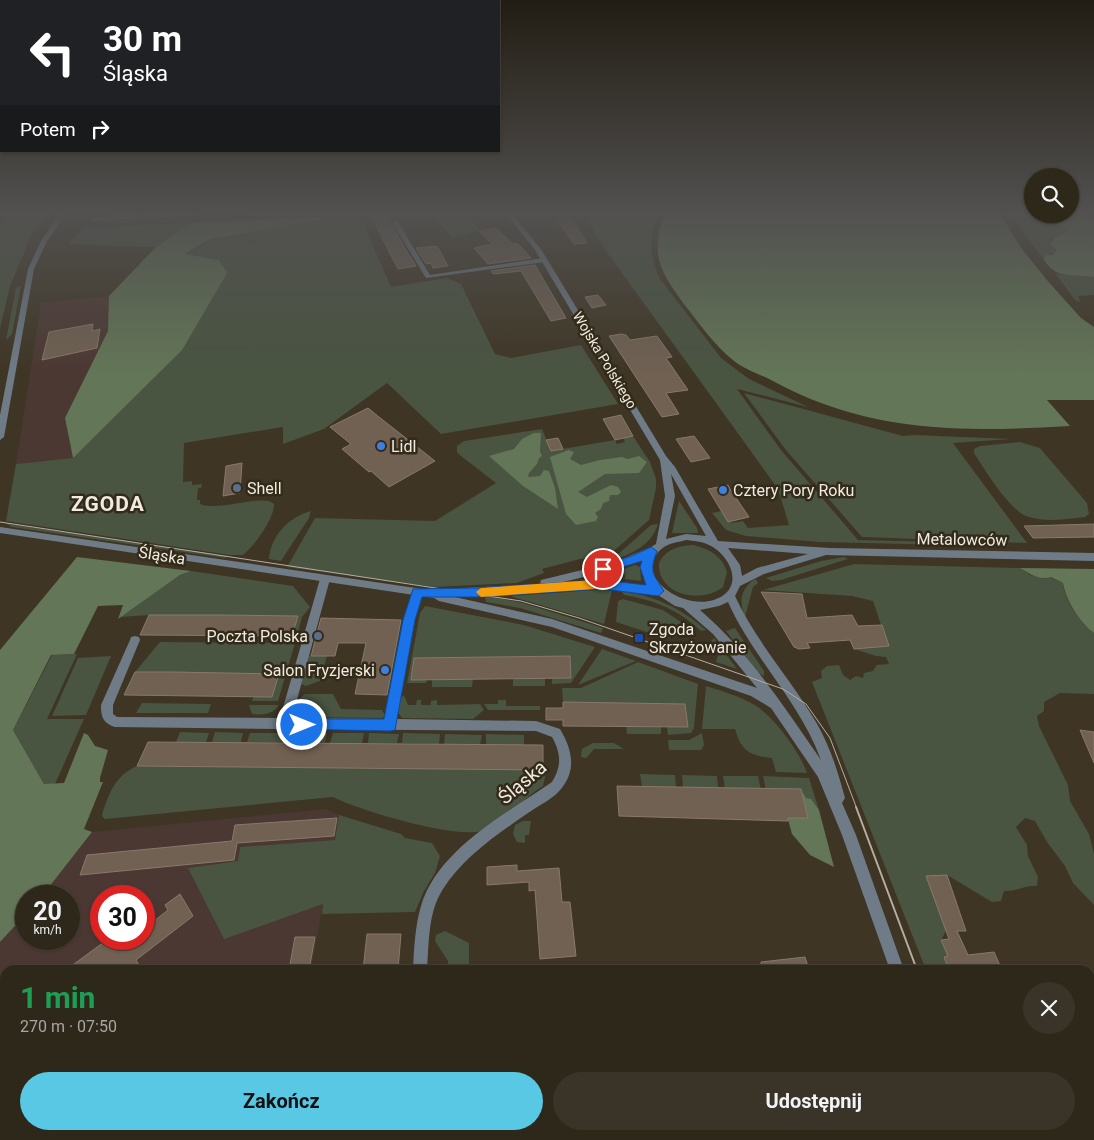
<!DOCTYPE html>
<html lang="pl">
<head>
<meta charset="utf-8">
<style>
  body { margin:0; font-family:Roboto,sans-serif; background:#3a3428; color:#f1f3f6; height:100vh; display:flex; flex-direction:column; font-size:19px; white-space:nowrap }
  * { box-sizing:border-box; margin:0 }
  p { font-size:16px; color:#a7a6a3 }
  .icon { flex:none; width:28px; height:28px; fill:none; stroke:currentColor; stroke-width:2; stroke-linecap:round; stroke-linejoin:round }
  .map { position:relative; flex:1; overflow:hidden }
  .drawer { position:absolute; left:0px; top:965px; width:1095px; height:175px; display:flex; flex-direction:column; background:#2e281b; border-radius:15px 15px 0 0; box-shadow:0 1px 4px #0004,0 0 0 1px #49443a }
  .drawer>* { flex:none }
  .guide { position:absolute; left:0px; top:0px; width:500px; height:152px; box-shadow:0 1px 4px #0004,0 0 0 1px #49443a; background:#202124; color:#fff; overflow:hidden }
  .tools { position:absolute; left:1024px; top:168px; display:grid; gap:10px }
  .tools a { display:grid; place-items:center; width:55px; height:55px; border-radius:50%; background:#2e281b; box-shadow:0 1px 4px #0004,0 0 0 1px #49443a; font-size:25px }
  .speed { position:absolute; left:15px; top:885px; display:flex; gap:10px; font-size:25px; font-weight:700; text-align:center }
  .speed>* { display:grid; place-content:center; width:65px; height:65px; border-radius:50%; background:#2e281b; box-shadow:0 1px 4px #0004,0 0 0 1px #49443a; line-height:1 }
  .speed small { font-size:12px; font-weight:400 }
  .speed .limit { border:8px solid #d22; background:#fff; color:#111 }
  .pin { position:absolute; display:grid; place-items:center; width:42px; height:42px; color:#fff; margin:-21px; border:2px solid #fff; border-radius:50%; box-shadow:0 1px 5px #0007 }
  .me { position:absolute; width:55px; margin:-28px; rotate:90deg; stroke-linejoin:round; filter:drop-shadow(0 0 4px #0008) }
  .turn { display:flex; align-items:center; gap:18px; height:105px; padding:0 20px; font-size:22px }
  .turn .icon { width:65px; height:65px; stroke-width:2.5 }
  .turn b { display:block; font-size:35px; line-height:42px }
  .then { display:flex; align-items:center; height:48px; padding:0 20px; background:#0003; gap:10px; font-size:19px }
  .round { display:grid; place-items:center; flex:none; width:52px; height:52px; border-radius:26px; background:#3a3428 }
  .summary { display:flex; align-items:center; justify-content:space-between; height:85px; padding:0 20px }
  h1 { font-size:30px; font-weight:700; line-height:38px; color:#1e9e55 }
  .primary-button { display:flex; gap:10px; margin-top:auto; padding:10px 20px }
  .primary-button a { flex:1; height:58px; border-radius:30px; background:#59c8e5; color:#111; font-size:20px; font-weight:700; line-height:58px; text-align:center }
  .primary-button a+a { background:#3a3428; color:#f1f3f6 }
  .map>svg:first-child { display:block }
  .industrial { fill:#4c3832; fill-rule:evenodd }
  .green { fill:#495441 }
  .forest { fill:#637657 }
  .building { fill:#706152; stroke:#89796a }
  .lines { fill:none; stroke-linecap:round; stroke-linejoin:round }
  .minor { fill:#6f7c87; fill-rule:evenodd }
  .tertiary { fill:#6f7c87; fill-rule:evenodd }
  .tram-far1 { stroke:#b5aea1; stroke-width:1 }
  .tram { stroke:#b5aea1; stroke-width:2 }
  .route { fill:#1a73e8; stroke:#114b97 }
  .slow { fill:#f59e0b }
  .shop-dot { fill:#3f7fe0; stroke:#332b1a; stroke-width:2 }
  .service-dot { fill:#5c6f8a; stroke:#332b1a; stroke-width:2 }
  .transit-dot { fill:#1a4fb4; stroke:#332b1a; stroke-width:2 }
  .labels { text-anchor:middle; stroke-width:5; stroke-linejoin:round; paint-order:stroke }
  .far-street-label { font-size:14px; fill:#f0eae0; stroke:#332b1a }
  .poi-label { font-size:16px; fill:#f0eae0; stroke:#332b1a; text-anchor:start }
  .street-label { font-size:16px; fill:#f0eae0; stroke:#332b1a }
  .near-street-label { font-size:19px; fill:#f0eae0; stroke:#332b1a }
  .district-label { font-size:21px; font-weight:bold; letter-spacing:1px; fill:#f0eae0; stroke:#332b1a }
</style>
</head>
<body>
<div class="map">
<svg width="1094" height="1140" viewBox="0 0 1094 1140">
  <rect width="100%" height="100%" fill="#3e3524"/>
  <path class="industrial" d="M 109,296 L 109,331 L 65,418 L 73,458 L 16,464 L 41,303 Z
    M 326,809 L 339,815 L 335,840 L 240,847 L 238,861 L 189,868 L 224,938 L 323,904 L 311,970 L 5,970 L 5,1135 L 188,1135 L 183,1140 L 0,1140 L 0,942 L 26,914 L 26,939 L 69,939 L 69,896 L 42,896 L 92,832 ZM 101,896 L 144,896 L 144,939 L 101,939 Z
    M 205,1135 L 281,1135 L 281,1140 L 208,1140 Z"/>
  <path class="green" d="M 8,214 L 49,214 L 33,232 L 10,286 L 0,328 L 0,225 L 3,223 Z
    M 431,214 L 465,214 L 481,230 L 452,237 Z
    M 586,214 L 658,214 C 648,238 649,256 660,279 L 721,358 L 749,379 L 808,407 L 737,389 L 781,450 L 858,540 L 992,543 L 994,546 L 820,542 L 746,536 L 726,530 L 712,513 L 722,511 L 731,523 L 743,521 L 748,528 L 789,525 L 778,489 L 599,241 Z
    M 1010,214 L 1045,214 L 1048,221 L 1069,232 L 1062,233 L 1057,250 L 1044,260 Z
    M 350,215 L 362,221 L 391,287 L 447,278 L 461,284 L 495,354 L 511,358 L 581,345 L 618,404 L 441,434 L 387,383 L 324,429 L 283,444 L 283,427 L 184,443 L 183,482 L 192,481 L 192,485 L 202,484 L 201,488 L 198,488 L 197,500 L 200,500 L 200,504 C 219,512 264,493 274,504 C 275,517 254,547 243,555 L 230,555 L 6,521 L 16,464 L 73,458 L 185,255 L 210,239 Z
    M 190,223 L 156,247 L 68,244 L 85,228 Z
    M 1055,273 C 1066,277 1082,275 1094,277 L 1094,295 L 1078,296 L 1080,302 L 1075,300 Z
    M 21,285 L 12,334 L 6,340 L 16,288 Z
    M 744,393 L 903,436 L 914,435 L 1011,439 L 953,443 L 1027,543 L 862,537 L 785,449 Z
    M 542,429 L 551,451 L 615,440 L 617,444 L 625,442 L 623,438 L 633,436 L 650,462 L 656,479 L 656,488 L 649,520 L 607,557 L 580,559 L 542,569 L 544,573 L 517,583 L 434,587 L 287,567 L 315,518 L 435,521 L 496,483 L 461,456 L 457,452 L 457,446 L 464,441 Z
    M 1020,442 L 1040,448 L 1087,503 L 1089,514 L 1085,517 C 1066,519 1044,523 1026,516 C 1009,509 984,469 974,453 L 974,449 L 980,446 Z
    M 679,501 L 697,528 L 698,533 L 672,533 Z
    M 311,511 L 309,518 L 281,561 L 269,559 C 271,535 289,517 311,511 Z
    M 5,523 L 30,527 L 228,556 L 225,558 L 12,527 Z
    M 658,524 C 652,544 635,552 617,559 L 616,556 L 651,525 Z
    M 693,545 C 710,549 722,556 727,572 L 723,587 C 702,604 657,596 659,563 C 666,549 678,546 693,545 Z
    M 844,557 L 848,559 L 781,580 L 772,581 L 766,578 L 821,561 Z
    M 854,564 L 1020,568 L 1030,575 L 1045,579 L 1050,577 L 1063,583 C 1065,601 1080,623 1094,633 L 1094,694 L 1060,693 L 1044,702 L 1044,711 L 1037,716 L 1039,726 L 1068,785 L 1070,801 L 1089,834 L 1094,854 L 1094,905 L 1073,883 L 1065,866 L 1047,842 L 1035,821 L 1025,818 L 1016,827 L 1027,845 L 1028,856 L 1038,877 L 1037,886 C 1024,885 1016,892 1004,891 L 1001,901 L 992,902 L 947,875 L 927,876 L 946,931 L 941,940 L 948,956 L 944,957 L 949,970 L 926,970 L 812,682 L 822,678 L 821,671 L 827,666 L 839,665 L 843,675 L 850,680 L 856,676 L 863,678 L 864,673 L 873,671 L 877,665 L 889,664 L 886,657 L 876,656 L 854,649 L 888,646 L 873,601 L 852,596 L 763,590 Z
    M 635,565 L 640,567 L 641,581 L 625,579 L 624,569 Z
    M 191,571 L 293,586 L 310,607 L 302,617 L 296,640 L 279,640 L 280,637 L 292,636 L 298,616 L 149,615 L 120,617 L 180,575 Z
    M 753,580 L 756,579 L 758,583 L 753,587 L 745,617 C 739,602 740,591 753,580 Z
    M 596,590 L 612,590 L 604,624 L 510,596 Z
    M 621,591 C 655,596 681,608 706,630 L 701,631 C 679,610 654,600 624,595 Z
    M 488,596 L 523,603 L 603,628 L 601,633 L 520,608 L 486,602 L 485,598 Z
    M 623,599 L 663,610 L 693,630 L 691,634 L 665,638 L 616,622 L 618,601 Z
    M 425,606 L 524,625 L 595,647 L 571,683 L 552,684 L 552,678 L 571,678 L 570,656 L 414,658 L 411,680 L 427,680 L 426,683 L 407,683 L 420,613 Z
    M 735,628 L 764,671 L 764,676 L 758,673 L 726,631 Z
    M 714,638 L 737,669 L 716,662 L 719,652 L 711,641 Z
    M 160,642 L 295,643 L 278,701 L 252,701 L 253,697 L 272,697 L 279,674 L 135,672 Z
    M 602,649 L 636,661 L 578,685 Z
    M 77,654 L 47,719 L 84,719 L 55,784 L 44,784 L 13,730 L 52,655 Z
    M 111,656 L 86,715 L 52,716 L 78,658 Z
    M 309,656 L 327,656 L 320,681 L 306,686 L 301,684 Z
    M 638,662 L 698,684 L 694,728 L 691,733 L 668,735 L 667,727 L 688,727 L 685,704 L 563,702 L 562,688 L 581,688 Z
    M 545,678 L 545,686 L 513,686 L 513,679 Z
    M 473,679 L 472,687 L 432,687 L 432,680 Z
    M 706,686 C 722,691 739,696 753,704 C 773,715 800,752 807,773 L 776,772 L 772,758 C 750,756 741,751 735,729 L 702,729 Z
    M 305,694 L 333,694 L 341,709 L 382,710 L 385,715 L 383,718 L 303,717 L 295,707 L 296,701 Z
    M 404,695 L 408,705 L 416,705 L 417,700 L 421,700 L 421,705 L 431,705 L 431,701 L 437,700 L 437,705 L 480,704 L 484,710 L 473,719 L 402,718 L 397,711 L 399,700 Z
    M 498,700 L 506,700 L 506,706 L 540,706 L 540,710 L 488,710 L 484,704 L 498,704 Z
    M 142,703 L 211,704 L 208,713 L 136,713 Z
    M 249,705 L 279,705 C 273,715 262,715 252,714 Z
    M 626,726 L 661,727 L 661,734 L 627,734 Z
    M 180,732 L 209,733 L 206,742 L 176,742 Z
    M 215,732 L 243,733 L 241,742 L 212,742 Z
    M 250,733 L 285,733 L 282,742 L 247,742 Z
    M 292,733 L 327,733 L 325,743 L 289,742 Z
    M 333,733 L 364,733 L 362,743 L 330,743 Z
    M 369,733 L 399,734 L 397,743 L 368,743 Z
    M 403,733 L 440,734 L 439,744 L 402,743 Z
    M 702,733 L 704,745 L 701,750 L 669,750 L 668,740 L 689,740 Z
    M 445,734 L 482,735 L 480,745 L 444,744 Z
    M 486,734 L 524,735 L 524,745 L 486,745 Z
    M 593,743 L 614,743 L 624,749 L 594,749 L 586,758 L 581,757 L 582,749 Z
    M 137,766 L 543,770 L 546,772 L 543,786 C 523,798 502,824 481,831 C 455,839 358,810 333,797 L 105,819 L 102,816 L 103,811 C 110,791 116,775 137,766 Z
    M 640,774 L 675,775 L 676,787 L 642,787 Z
    M 682,775 L 717,776 L 718,788 L 683,788 Z
    M 723,776 L 758,776 L 761,790 L 725,789 Z
    M 763,776 L 809,778 L 819,810 L 798,793 L 766,790 Z
    M 339,815 L 401,834 L 405,838 L 432,843 L 440,856 L 435,873 L 424,891 L 415,912 L 322,914 L 323,904 L 224,939 L 188,868 L 238,861 L 240,847 L 335,840 Z
    M 523,821 L 531,821 L 529,835 L 525,835 L 525,843 L 517,842 L 513,834 L 515,825 Z
    M 445,931 L 469,943 L 469,970 L 448,970 L 448,961 L 435,941 L 436,935 Z"/>
  <path class="forest" d="M 666,214 L 1000,214 L 1022,249 L 1046,279 L 1081,318 L 1094,327 L 1094,400 L 1047,400 L 1070,426 C 962,432 870,434 771,380 C 759,374 744,369 734,361 C 714,345 699,323 684,304 C 661,273 648,252 666,214 Z
    M 1045,214 L 1087,214 L 1094,219 L 1094,277 C 1073,274 1057,280 1044,260 L 1045,255 L 1052,255 L 1057,250 L 1050,244 L 1056,237 L 1069,231 L 1048,221 Z
    M 350,215 L 210,239 L 185,254 L 219,260 L 227,273 L 182,350 L 73,458 L 65,418 L 108,331 L 109,296 L 156,247 L 190,223 Z
    M 534,433 L 541,433 L 540,451 L 542,456 L 539,458 L 537,464 L 529,473 L 528,477 L 540,476 L 544,470 L 549,471 L 555,488 L 558,509 L 523,486 L 489,456 L 514,449 L 522,439 Z
    M 569,450 L 574,452 L 570,459 L 581,465 L 600,460 L 622,457 L 628,459 L 639,456 L 647,462 L 639,473 L 605,474 L 578,492 L 587,497 L 611,485 L 618,487 L 621,492 L 618,495 L 610,495 L 609,501 L 603,503 L 601,509 L 595,513 L 598,517 L 596,521 L 576,525 L 566,514 L 550,457 Z
    M 77,557 L 191,571 L 180,575 L 118,619 L 123,605 L 98,606 L 74,654 L 51,655 L 13,730 L 44,784 L 64,783 L 84,733 L 88,735 L 95,746 L 108,750 L 100,778 L 100,782 L 103,782 L 84,829 L 92,832 L 42,896 L 26,896 L 26,914 L 0,942 L 0,650 Z
    M 1020,568 L 1094,569 L 1094,633 C 1080,623 1066,601 1063,583 L 1051,577 C 1041,581 1029,574 1020,568 Z
    M 798,793 L 803,793 L 806,798 L 811,799 L 819,810 L 834,867 L 810,855 L 792,834 L 787,816 Z"/>
  <path class="building" d="M 386,214 L 406,250 L 416,266 L 398,269 L 371,216 Z
    M 571,217 L 587,243 L 574,244 L 556,219 Z
    M 496,228 L 512,243 L 518,244 L 531,258 L 488,264 L 474,248 L 492,244 L 479,231 Z
    M 437,246 L 448,266 L 433,268 L 431,263 L 426,264 L 416,248 Z
    M 535,265 L 566,318 L 551,321 L 521,271 L 493,274 L 491,271 Z
    M 598,295 L 606,305 L 592,308 L 585,297 Z
    M 93,324 L 92,331 L 100,329 L 97,348 L 42,360 L 49,332 Z
    M 621,334 L 626,335 L 630,340 L 657,336 L 672,357 L 666,358 L 688,390 L 666,393 L 679,414 L 662,417 L 609,336 Z
    M 368,408 L 379,417 L 435,461 L 389,487 L 371,471 L 369,472 L 342,449 L 351,444 L 330,427 Z
    M 621,415 L 633,436 L 615,440 L 603,419 Z
    M 694,436 L 710,458 L 691,462 L 676,439 Z
    M 558,438 L 563,449 L 551,451 L 546,440 Z
    M 242,463 L 240,493 L 223,496 L 226,466 Z
    M 728,485 L 730,489 L 749,517 L 728,522 L 708,489 Z
    M 1094,524 L 1094,537 L 1033,538 L 1024,526 Z
    M 761,592 L 802,594 L 807,618 L 852,615 L 858,626 L 882,625 L 889,646 L 854,649 L 850,640 L 807,643 L 810,648 L 799,649 L 794,647 Z
    M 149,615 L 223,615 L 298,616 L 292,636 L 140,635 Z
    M 321,618 L 401,620 L 387,695 L 355,694 L 366,643 L 338,643 L 335,656 L 311,656 Z
    M 570,656 L 571,678 L 411,680 L 414,658 Z
    M 135,672 L 173,672 L 279,674 L 272,697 L 124,695 Z
    M 563,702 L 685,704 L 688,727 L 563,726 L 563,720 L 546,720 L 546,708 L 563,708 Z
    M 1080,730 L 1094,732 L 1094,763 Z
    M 148,742 L 543,745 L 543,770 L 137,766 Z
    M 617,786 L 801,789 L 808,818 L 788,818 L 788,821 L 619,816 Z
    M 337,818 L 334,836 L 237,843 L 234,860 L 80,875 L 87,855 L 232,841 L 235,825 Z
    M 517,865 L 517,871 L 559,868 L 562,902 L 570,902 L 576,956 L 540,959 L 535,890 L 529,891 L 529,882 L 487,885 L 487,867 Z
    M 947,875 L 966,931 L 957,931 L 968,955 L 994,952 L 1002,970 L 949,970 L 944,957 L 948,956 L 941,940 L 949,939 L 926,876 Z
    M 180,894 L 193,916 L 136,960 L 142,970 L 66,970 L 108,939 L 144,939 L 144,929 L 168,910 L 165,905 Z
    M 367,934 L 401,934 L 398,970 L 363,970 Z
    M 295,937 L 315,937 L 309,970 L 289,970 Z
    M 805,957 L 809,970 L 761,970 L 761,962 Z"/>
  <g class="lines">
    <path class="minor" d="M 60,214 L 66,214 L 47,241 L 34,269 L 4,437 L 0,440 L 0,415 L 28,269 L 41,241 Z
      M 161,214 L 210,214 L 94,221 L 91,219 L 94,217 Z
      M 395,220 L 398,222 L 430,275 L 544,258 L 547,260 L 544,262 L 426,278 L 392,222 Z
      M 325,575 L 329,576 L 330,579 L 292,718 L 385,719 L 404,620 L 412,592 L 413,589 L 421,589 L 422,592 L 414,620 L 397,719 L 536,721 L 560,729 C 572,749 577,770 561,789 C 554,798 540,805 531,811 C 499,833 464,856 443,889 C 428,912 429,943 427,970 L 413,970 C 414,949 415,926 421,906 C 438,849 506,814 552,782 C 562,766 561,753 552,737 L 536,731 L 288,729 L 284,730 L 280,729 L 115,727 C 103,723 101,717 101,705 L 130,640 L 131,637 L 135,636 L 139,637 L 140,640 L 113,705 L 113,714 L 117,717 L 280,718 L 320,579 L 321,576 Z
      M 400,1135 L 416,1135 L 415,1140 L 399,1140 Z"/>
    <path class="tertiary" d="M 506,214 L 512,214 L 541,249 L 666,456 L 675,467 L 718,541 L 830,548 L 1094,553 L 1094,561 L 826,555 L 764,574 L 740,586 L 735,596 C 756,642 791,679 816,722 C 830,746 838,772 845,798 L 842,803 L 856,835 L 904,970 L 890,970 L 842,835 L 818,777 L 771,708 L 751,696 L 552,627 L 439,601 L 434,598 L 0,533 L 0,527 L 429,590 L 540,584 L 541,580 L 615,562 L 651,547 L 656,544 L 665,496 L 660,460 L 535,250 ZM 671,474 L 706,536 L 686,534 L 666,539 L 675,496 ZM 686,540 C 693,541 702,541 709,545 C 725,552 743,578 725,594 C 693,620 625,575 664,547 C 670,543 679,542 686,540 ZM 728,548 L 808,554 L 757,568 L 742,576 L 740,565 ZM 644,558 L 642,568 L 650,586 L 603,580 L 563,582 L 617,569 ZM 603,588 L 658,595 L 675,606 L 683,608 L 713,634 L 757,688 L 552,619 L 455,597 ZM 728,602 C 753,658 800,702 821,760 C 784,707 749,652 700,610 L 719,606 Z
      M 946,1135 L 962,1135 L 964,1140 L 948,1140 Z"/>
    <path class="tram-far1" d="M 0,522 L 521,601 L 579,618 L 783,689 L 806,704 L 830,738 L 857,809"/>
    <path class="tram" d="M 856,807 L 917,970
      M 977,1135 L 979,1140"/>
  </g>
  <linearGradient id="sky" x2="0" y2="1"><stop stop-color="#221d14"/><stop offset="0.57" stop-color="#525150"/><stop offset="1" stop-color="#525150" stop-opacity="0"/></linearGradient>
  <rect width="1094" height="374" fill="url(#sky)"/>
  <path class="route" d="M 651,547 L 657,551 C 649,572 653,574 664,591 L 658,596 L 603,589 L 476,597 L 422,597 L 415,620 L 395,730 L 390,731 L 297,729 L 295,725 L 297,721 L 302,719 L 384,719 L 403,620 L 413,589 L 476,588 L 603,580 L 646,585 L 640,567 L 642,561 L 603,573 L 597,569 L 599,566 L 632,556 Z"/>
  <path class="slow" d="M 594,580 L 600,585 L 594,589 L 481,597 L 476,592 L 481,588 Z"/>
  <g class="shop-dot">
    <circle cx="381" cy="446" r="5"/>
    <circle cx="723" cy="490" r="5"/>
    <circle cx="385" cy="670" r="5"/>
  </g>
  <g class="service-dot">
    <circle cx="237" cy="488" r="5"/>
    <circle cx="318" cy="636" r="5"/>
  </g>
  <rect class="transit-dot" x="634" y="633" width="10" height="10" rx="2.5"/>
  <g class="labels">
    <g class="far-street-label">
      <text transform="translate(605 360) rotate(59)" y="5">Wojska Polskiego</text>
    </g>
    <g class="poi-label">
      <text x="391" y="452">Lidl</text>
      <text x="247" y="494">Shell</text>
      <text x="733" y="496">Cztery Pory Roku</text>
      <text x="649" y="635">Zgoda<tspan x="649" dy="18">Skrzyżowanie</tspan></text>
      <text x="308" y="642" text-anchor="end">Poczta Polska</text>
      <text x="375" y="676" text-anchor="end">Salon Fryzjerski</text>
    </g>
    <g class="street-label">
      <text transform="translate(962 539) rotate(1)" y="6">Metalowców</text>
      <text transform="translate(162 555) rotate(9)" y="6">Śląska</text>
    </g>
    <g class="near-street-label">
      <text transform="translate(522 782) rotate(-40)" y="7">Śląska</text>
    </g>
    <g class="district-label">
      <text x="108" y="511">ZGODA</text>
    </g>
  </g>
</svg>
<div class="tools">
<a><svg class="icon" aria-label="search" viewBox="0 0 24 24"><circle cx="10" cy="10" r="6"/><path d="M15 15l6 6"/></svg></a>
</div>
<div class="speed"><div>20<small>km/h</small></div><div class="limit">30</div></div>
<div class="pin" style="left:603px;top:569px;background:#d93025"><svg class="icon" aria-label="arrive" viewBox="0 0 24 24"><path d="M6 21V4h12l-3 4 3 4H6"/></svg></div>
<svg class="me" style="left:302px;top:725px" viewBox="-20 -20 40 40"><circle r="17" fill="#1a73e8" stroke="#fff" stroke-width="3"/><path d="M0-11L8 9 0 5-8 9z" fill="#fff"/></svg>
<div class="guide">
<div class="turn"><svg class="icon" aria-label="left" viewBox="0 0 24 24"><path d="M17 20v-9H6M10 6l-5 5 5 5"/></svg><div><b>30 m</b>Śląska</div></div>
<div class="then">Potem<svg class="icon" aria-label="right" viewBox="0 0 24 24"><path d="M7 20v-9h11M14 6l5 5-5 5"/></svg></div>
</div>
<section class="drawer">
<div class="summary"><div><h1>1 min</h1><p>270 m · 07:50</p></div><a class="round"><svg class="icon" aria-label="close" viewBox="0 0 24 24"><path d="M6 6l12 12M18 6L6 18"/></svg></a></div>
<div class="primary-button"><a>Zakończ</a><a>Udostępnij</a></div>
</section>
</div>
</body>
</html>
